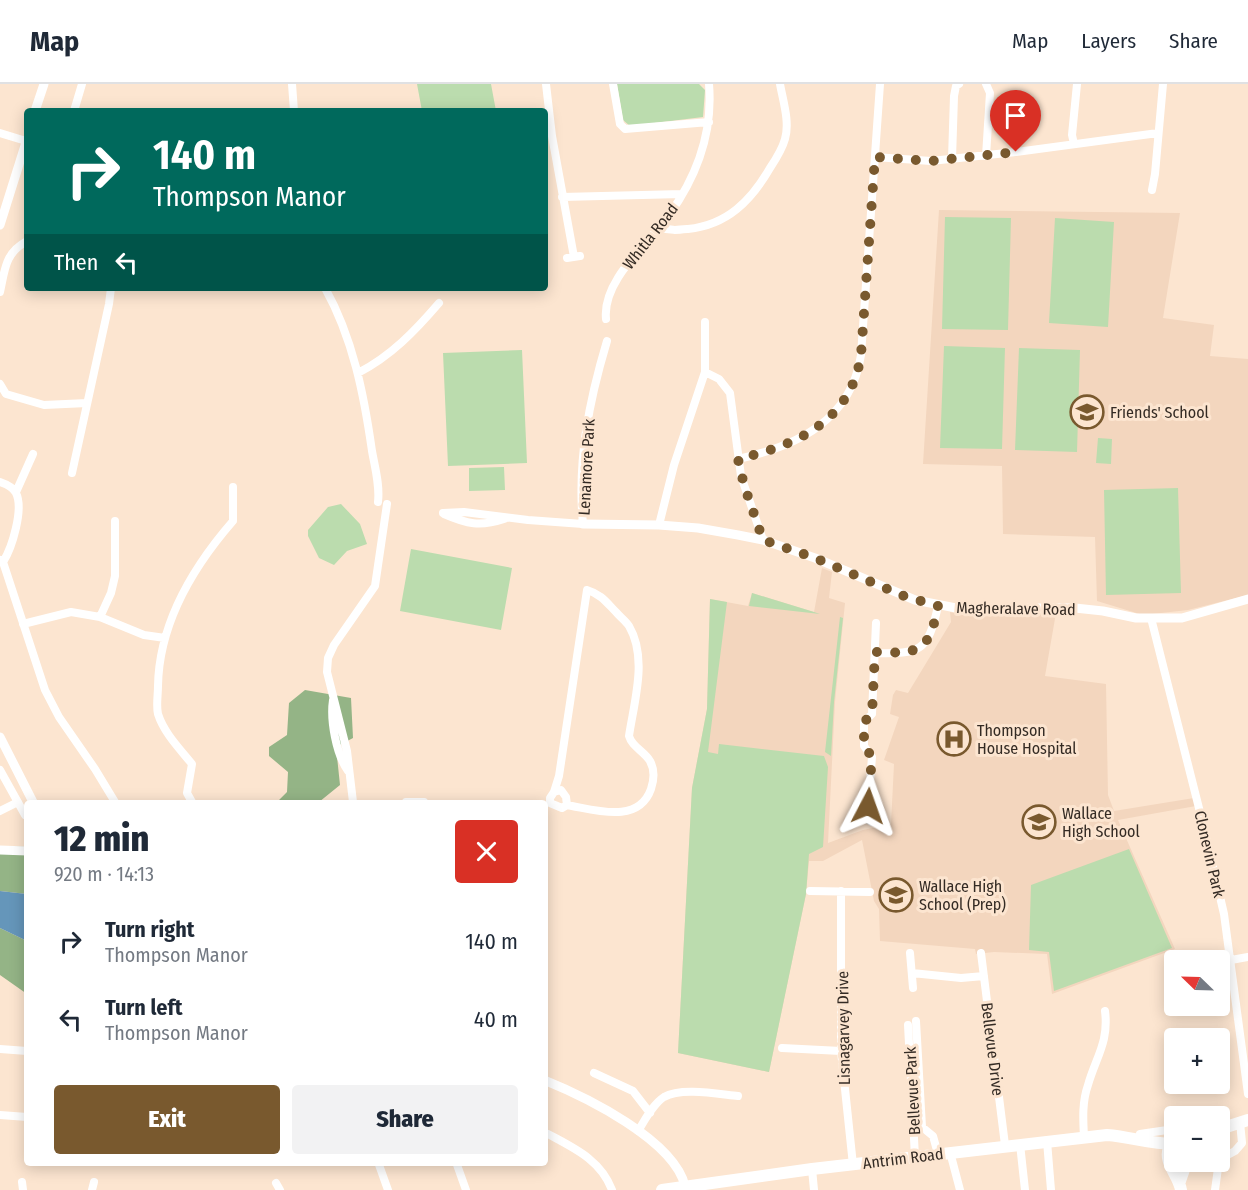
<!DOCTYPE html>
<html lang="en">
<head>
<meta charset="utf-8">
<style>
  body { margin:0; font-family:"Fira Sans Condensed",sans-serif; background:#f2f2f3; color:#1f2937; height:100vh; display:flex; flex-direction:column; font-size:22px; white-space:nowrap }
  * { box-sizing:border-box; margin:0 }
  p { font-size:20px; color:#747a83 }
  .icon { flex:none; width:33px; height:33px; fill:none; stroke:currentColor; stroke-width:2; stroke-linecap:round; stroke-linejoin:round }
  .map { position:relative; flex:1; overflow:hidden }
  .side { position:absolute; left:24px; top:716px; width:524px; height:366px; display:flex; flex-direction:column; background:#fff; border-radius:6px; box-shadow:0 3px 15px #0003 }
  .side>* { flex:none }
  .guide { position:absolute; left:24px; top:24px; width:524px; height:183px; border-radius:6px; box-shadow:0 3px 15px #0003; background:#00695c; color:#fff; overflow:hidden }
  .needle { width:39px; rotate:293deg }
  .buttons { position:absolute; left:1164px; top:866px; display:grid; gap:12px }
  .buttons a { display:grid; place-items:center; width:66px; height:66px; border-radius:6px; background:#fff; box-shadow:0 3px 15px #0003; font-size:30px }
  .pin { position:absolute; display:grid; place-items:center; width:51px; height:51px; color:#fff; margin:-62px -26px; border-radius:50% 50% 50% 0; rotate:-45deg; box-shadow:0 0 6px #0007 }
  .pin .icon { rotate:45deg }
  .me { position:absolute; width:66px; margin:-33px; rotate:4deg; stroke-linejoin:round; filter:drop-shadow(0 0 4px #0008) }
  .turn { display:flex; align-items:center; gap:21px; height:126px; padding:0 30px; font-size:27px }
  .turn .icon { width:78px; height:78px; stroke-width:2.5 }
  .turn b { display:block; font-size:42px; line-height:51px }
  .then { display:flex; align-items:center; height:57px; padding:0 30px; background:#0003; gap:12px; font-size:22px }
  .round { display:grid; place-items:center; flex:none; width:63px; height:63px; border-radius:6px; background:#f2f2f3 }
  .head { display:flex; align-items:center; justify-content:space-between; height:102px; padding:0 30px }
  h1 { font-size:36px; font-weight:800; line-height:45px }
  .button { display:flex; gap:12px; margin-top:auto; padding:12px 30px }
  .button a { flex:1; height:69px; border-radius:6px; background:#79592e; color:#fff; font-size:24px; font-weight:800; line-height:69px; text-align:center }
  .button a+a { background:#f2f2f3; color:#1f2937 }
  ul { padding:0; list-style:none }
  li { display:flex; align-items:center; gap:18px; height:78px; padding:0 30px }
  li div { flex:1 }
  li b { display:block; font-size:22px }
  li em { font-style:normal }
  header { display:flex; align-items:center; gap:36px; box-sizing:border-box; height:84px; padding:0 30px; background:#fff; border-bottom:2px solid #e0e1e3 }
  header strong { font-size:28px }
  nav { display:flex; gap:33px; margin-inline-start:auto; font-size:21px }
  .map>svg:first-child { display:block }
  .built { fill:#f3d6be }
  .green { fill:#bbdcae }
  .forest { fill:#94b486 }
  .water { fill:#6596ba }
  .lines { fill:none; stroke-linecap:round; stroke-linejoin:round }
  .minor { stroke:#fff; stroke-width:8 }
  .tertiary { stroke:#fff; stroke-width:9 }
  .primary { stroke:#fff; stroke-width:12 }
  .route { stroke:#79592e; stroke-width:10; stroke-dasharray:0 18 }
  .labels { text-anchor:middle; stroke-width:6; stroke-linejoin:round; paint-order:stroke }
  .street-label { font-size:16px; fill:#342b24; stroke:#fce5d0 }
  .poi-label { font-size:16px; fill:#342b24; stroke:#fce5d0; text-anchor:start }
</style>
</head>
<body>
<header>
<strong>Map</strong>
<nav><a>Map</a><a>Layers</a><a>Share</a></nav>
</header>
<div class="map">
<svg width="1248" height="1106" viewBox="0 0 1248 1106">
  <rect width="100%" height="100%" fill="#fce5d0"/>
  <path class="built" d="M 939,126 L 1180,129 L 1163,234 L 1214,241 L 1210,272 L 1248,275 L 1248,511 L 1188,526 L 1143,531 L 1097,517 L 1095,453 L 1003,450 L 1002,382 L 923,380 Z
    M 822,484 L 832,488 L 829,514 L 845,519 L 835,618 L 828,759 L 863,746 L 891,740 L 894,680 L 884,676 L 899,633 L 890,630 L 893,611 L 896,606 L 908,609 L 951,538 L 950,528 L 962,531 L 1056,529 L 1045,592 L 1106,600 L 1108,711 L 1114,727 L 1194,714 L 1196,722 L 1118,736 L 1175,865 L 1052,910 L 1047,870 L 994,868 L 976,870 L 975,865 L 880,857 L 879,825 L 874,817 L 862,756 L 823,777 L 809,777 L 806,810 L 769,988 L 678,969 L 692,704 L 707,625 L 710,515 L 748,522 L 752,509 L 814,528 Z"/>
  <path class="green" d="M 417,0 L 491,0 L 496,27 L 422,27 Z
    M 617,0 L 699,0 L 705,6 L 703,33 L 630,42 L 623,36 Z
    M 945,133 L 1011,134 L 1008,246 L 942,245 Z
    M 1055,134 L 1114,138 L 1108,243 L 1049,239 Z
    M 944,262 L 1005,264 L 1002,365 L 940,364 Z
    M 1019,264 L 1080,266 L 1077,368 L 1015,366 Z
    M 522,266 L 527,379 L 448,382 L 443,269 Z
    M 1098,354 L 1112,355 L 1111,380 L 1096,379 Z
    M 504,383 L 505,406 L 469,407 L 469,384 Z
    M 1178,404 L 1181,509 L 1106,511 L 1104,406 Z
    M 341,420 L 360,440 L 367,460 L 347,467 L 334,481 L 319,474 L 308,452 L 308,446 L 328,423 Z
    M 411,465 L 512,484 L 501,546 L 400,527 Z
    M 752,509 L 814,528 L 820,530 L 749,522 Z
    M 710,515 L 727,518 L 708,668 L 718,670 L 719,660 L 824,672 L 828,683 L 823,763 L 809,770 L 806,810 L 769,988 L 678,969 L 692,704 L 707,625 Z
    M 840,533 L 843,534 L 834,618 L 831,672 L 825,668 Z
    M 1129,765 L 1172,864 L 1054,907 L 1049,868 L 1029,866 L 1031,801 Z"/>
  <path class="forest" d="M 305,606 L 351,614 L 353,654 L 336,663 L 340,701 L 319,718 L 277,718 L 287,708 L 288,688 L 269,672 L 269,663 L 287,651 L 289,619 Z
    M 0,762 L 27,763 L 27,810 L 0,807 Z
    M 0,844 L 27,857 L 27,910 L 0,891 Z"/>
  <path class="water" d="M 0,807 L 27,810 L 27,857 L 0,844 Z"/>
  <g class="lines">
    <path class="minor" d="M 292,0 L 294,27
      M 546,0 L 552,52 L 574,173
      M 613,0 L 620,40 L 625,45 L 709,38
      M 986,0 L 990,9 L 986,72
      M 74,27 L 82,0
      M 0,49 L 26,57
      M 1074,60 L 1072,51 L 1077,0
      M 875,73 L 931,77 L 1016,68 L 1158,49
      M 952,75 L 954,12 L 956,2 L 959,0
      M 1152,106 L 1155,90 L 1163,0
      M 562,113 L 682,110
      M 660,143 C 669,147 678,146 688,145 C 727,141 751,117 770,84 C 776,75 782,66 785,55 C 790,38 783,17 780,0
      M 567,174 L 580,172
      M 325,204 C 353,254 364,311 372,367 C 375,384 380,401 378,418
      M 0,208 C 5,185 5,169 27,157
      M 606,235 C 602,196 648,160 669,131 C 697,92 713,47 709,0
      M 705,288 L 719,295 L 730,309 L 741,392 L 763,456
      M 358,289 C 391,272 415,247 439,219
      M 0,300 L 6,310 L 44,321 L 87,319
      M 738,375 C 798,362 851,336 861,271 L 880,0
      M 72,389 L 109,220 L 111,204
      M 0,398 C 6,400 13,403 16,409 C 24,425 12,464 3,478
      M 16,408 L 33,370
      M 443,429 L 464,428 L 528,436 L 583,440 C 577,377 589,317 607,257
      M 444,430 C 467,440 480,443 504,435
      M 659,441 L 674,381 L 705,288 L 705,238
      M 0,476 L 3,478 L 45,606 L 59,633 L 95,685 L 115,718
      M 100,533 L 111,509 L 115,492 L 115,437
      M 1151,534 L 1204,744 L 1224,830 L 1248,1010
      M 23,540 L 71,528 L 100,533 L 144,551 L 165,554
      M 875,569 C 920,570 928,568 938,522
      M 333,616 C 330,636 336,670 348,687
      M 0,686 L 25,731
      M 554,708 L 559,692 L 587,506 C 601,510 607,519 616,528 C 620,533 626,537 629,542 C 648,574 634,618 629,652 C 632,663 644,667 650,677 C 655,686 654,696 651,705 C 639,739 599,727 572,722 L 567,721 L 562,724 L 550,719 L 550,714 L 554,708 L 561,706 L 566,713 L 567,721
      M 192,718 L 187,709 L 192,680 C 180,665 164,649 158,630 C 156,622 158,611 158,602 C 159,540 193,483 233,437 L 233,403
      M 353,718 L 347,667 L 327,588 L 328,574 L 334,561 L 375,502 L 387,420
      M 406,718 L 424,718
      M 0,727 L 18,718
      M 862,732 L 872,738
      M 857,738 L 868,722 L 872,673 L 864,662 L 864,638 L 872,630 L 876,539
      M 810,807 L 870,808
      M 841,807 L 841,967 L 853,1081
      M 910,869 L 913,904
      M 981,869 L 1005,1061
      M 1231,876 L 1248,873
      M 912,889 L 961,894 L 984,892
      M 916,937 L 922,1043 L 933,1052 L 938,1070
      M 908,941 L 915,1073
      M 782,964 L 841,967
      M 0,965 L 27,967
      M 594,989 L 633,1007 L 650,1029
      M 0,1031 L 27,1033
      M 638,1047 C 645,1036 653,1020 664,1013 C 681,1003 718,1010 738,1012
      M 548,1050 C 574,1064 601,1076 612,1106
      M 1140,1050 L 1174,1045
      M 1084,1053 C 1083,1035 1082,1018 1088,1001 C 1096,973 1109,958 1105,927
      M 1047,1057 L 1051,1106
      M 1020,1060 L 1025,1106
      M 950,1068 L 960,1106
      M 1220,1075 L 1235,1067 L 1242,1059 L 1240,1038
      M 378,1078 L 388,1106
      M 456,1078 L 466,1106
      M 812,1085 L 814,1106
      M 22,1098 L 23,1106
      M 276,1099 L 280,1106
      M 92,1106 L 94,1098
      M 1215,1106 L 1219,1077"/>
    <path class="tertiary" d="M 35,27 L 44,0
      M 0,141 L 27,55
      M 583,440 L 659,441 L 698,444 L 738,451 L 763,456 L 815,474 L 915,516 L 956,524 L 1075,524 L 1103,527 L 1136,534 L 1182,534 L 1248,515
      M 0,653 L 33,718
      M 0,766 L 27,767
      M 544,996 C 586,1013 674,1056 685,1102"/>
    <path class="primary" d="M 1220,1045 L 1248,1036
      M 1174,1060 L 1169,1064 C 1163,1078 1179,1092 1181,1106
      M 1180,1097 L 1187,1077
      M 662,1106 L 812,1085 L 1107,1051 C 1132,1053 1149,1060 1174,1060"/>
  </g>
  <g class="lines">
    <path class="route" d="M 868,722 L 872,673 L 864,662 L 864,638 L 872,630 L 875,568 C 920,570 929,568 938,522 L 904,512 L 815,474 L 763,456 L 744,401 L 738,375 C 797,361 851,337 861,271 L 875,73 L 931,77 L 1016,68"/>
  </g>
  <defs>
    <g id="school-ring" transform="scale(1.725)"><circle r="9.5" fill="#fce5d0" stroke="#79592e" stroke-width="1.5"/><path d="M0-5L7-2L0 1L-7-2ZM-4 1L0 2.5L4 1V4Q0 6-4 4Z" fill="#79592e"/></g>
    <g id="hospital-ring" transform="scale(1.725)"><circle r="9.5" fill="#fce5d0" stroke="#79592e" stroke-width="1.5"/><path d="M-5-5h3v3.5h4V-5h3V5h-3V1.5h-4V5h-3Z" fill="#79592e"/></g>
  </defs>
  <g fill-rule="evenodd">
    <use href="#school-ring" x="1087" y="328"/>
    <use href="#hospital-ring" x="954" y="655"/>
    <use href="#school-ring" x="1039" y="738"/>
    <use href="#school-ring" x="896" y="811"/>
  </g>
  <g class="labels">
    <g class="street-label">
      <text transform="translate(650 152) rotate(-52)" y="6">Whitla Road</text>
      <text transform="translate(586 383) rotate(-87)" y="6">Lenamore Park</text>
      <text transform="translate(1016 524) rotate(1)" y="6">Magheralave Road</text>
      <text transform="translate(1210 770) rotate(77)" y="6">Clonevin Park</text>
      <text transform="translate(843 944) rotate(-91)" y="6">Lisnagarvey Drive</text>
      <text transform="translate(993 965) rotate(83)" y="6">Bellevue Drive</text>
      <text transform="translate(912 1007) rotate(-93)" y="6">Bellevue Park</text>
      <text transform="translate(903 1074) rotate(-7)" y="6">Antrim Road</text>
    </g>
    <g class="poi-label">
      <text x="1110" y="334">Friends' School</text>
      <text x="977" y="652">Thompson<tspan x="977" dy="18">House Hospital</tspan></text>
      <text x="1062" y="735">Wallace<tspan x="1062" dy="18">High School</tspan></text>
      <text x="919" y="808">Wallace High<tspan x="919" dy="18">School (Prep)</tspan></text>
    </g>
  </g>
</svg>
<div class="buttons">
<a><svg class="needle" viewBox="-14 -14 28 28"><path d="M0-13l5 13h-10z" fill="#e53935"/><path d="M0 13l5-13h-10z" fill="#747a83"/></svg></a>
<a>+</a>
<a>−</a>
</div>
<div class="pin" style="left:1016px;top:68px;background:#d93025"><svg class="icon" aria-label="arrive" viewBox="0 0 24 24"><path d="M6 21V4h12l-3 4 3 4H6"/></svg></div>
<svg class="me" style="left:868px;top:722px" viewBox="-20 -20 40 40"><path d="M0-17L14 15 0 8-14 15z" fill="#79592e" stroke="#fff" stroke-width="4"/></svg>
<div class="guide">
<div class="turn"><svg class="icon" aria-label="right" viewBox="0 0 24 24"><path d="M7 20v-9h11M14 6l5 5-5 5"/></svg><div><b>140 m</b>Thompson Manor</div></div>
<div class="then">Then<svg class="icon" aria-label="left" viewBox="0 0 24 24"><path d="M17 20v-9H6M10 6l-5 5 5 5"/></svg></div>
</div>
<section class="side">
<div class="head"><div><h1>12 min</h1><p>920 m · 14:13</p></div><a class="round" style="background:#d93025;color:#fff"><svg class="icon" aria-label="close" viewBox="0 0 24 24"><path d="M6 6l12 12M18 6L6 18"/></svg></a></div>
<ul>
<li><svg class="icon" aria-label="right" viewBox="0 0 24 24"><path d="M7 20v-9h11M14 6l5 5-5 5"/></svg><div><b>Turn right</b><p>Thompson Manor</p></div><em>140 m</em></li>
<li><svg class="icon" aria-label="left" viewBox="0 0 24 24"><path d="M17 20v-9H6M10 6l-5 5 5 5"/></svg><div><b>Turn left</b><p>Thompson Manor</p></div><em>40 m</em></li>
</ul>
<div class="button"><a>Exit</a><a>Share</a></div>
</section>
</div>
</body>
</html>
